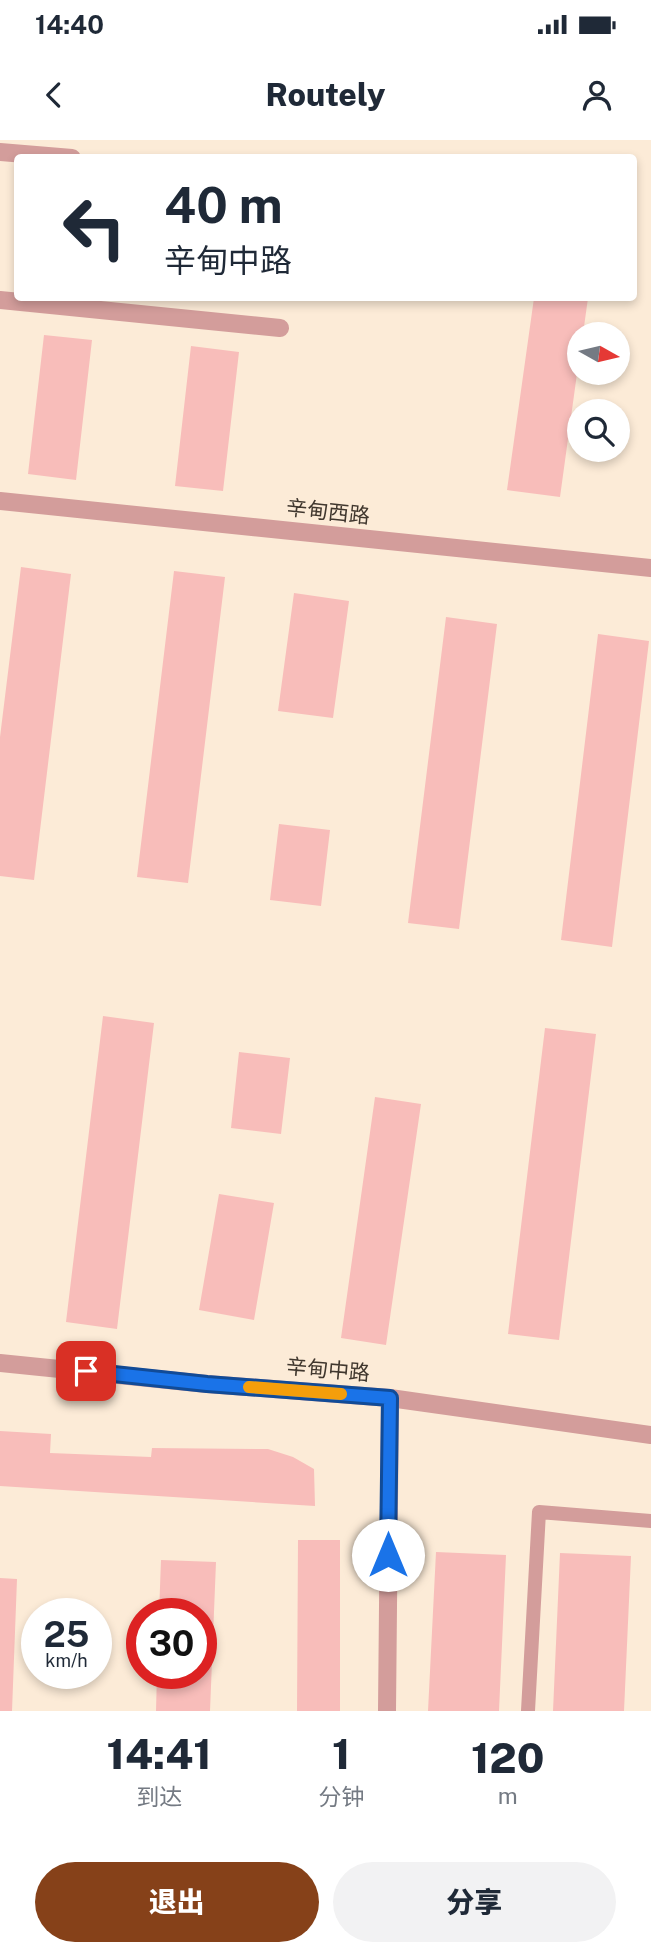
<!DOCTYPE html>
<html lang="zh">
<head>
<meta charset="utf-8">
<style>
  body { margin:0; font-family:"Public Sans","Noto Sans SC",sans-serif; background:#f2f2f3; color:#1f2937; height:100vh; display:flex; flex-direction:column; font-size:26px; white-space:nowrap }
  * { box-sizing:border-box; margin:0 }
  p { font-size:23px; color:#747a83 }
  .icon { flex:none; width:38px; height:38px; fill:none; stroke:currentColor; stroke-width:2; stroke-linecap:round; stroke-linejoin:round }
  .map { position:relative; height:1571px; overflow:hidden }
  .details { display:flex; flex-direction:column; background:#fff; flex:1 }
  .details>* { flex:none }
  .hud { position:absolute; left:14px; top:14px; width:623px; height:147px; border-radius:7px; box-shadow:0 4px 10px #0003; background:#fff; color:#1f2937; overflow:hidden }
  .needle { width:46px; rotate:98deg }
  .tools { position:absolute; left:567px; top:182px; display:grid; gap:14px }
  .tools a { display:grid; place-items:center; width:63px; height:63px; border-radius:50%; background:#fff; box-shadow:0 4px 10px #0003; font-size:35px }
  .speed { position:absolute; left:21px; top:1458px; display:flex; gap:14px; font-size:35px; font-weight:700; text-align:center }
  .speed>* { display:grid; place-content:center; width:91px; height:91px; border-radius:50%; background:#fff; box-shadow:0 4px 10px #0003; line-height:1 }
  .speed small { font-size:18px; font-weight:400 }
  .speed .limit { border:10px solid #d22; background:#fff; color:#111 }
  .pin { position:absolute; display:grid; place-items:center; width:60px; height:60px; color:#fff; margin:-30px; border-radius:14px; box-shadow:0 4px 10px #0006 }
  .me { position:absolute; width:77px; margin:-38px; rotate:0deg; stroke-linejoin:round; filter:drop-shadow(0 0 5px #0008) }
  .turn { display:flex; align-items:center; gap:24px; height:147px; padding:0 35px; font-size:32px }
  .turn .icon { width:91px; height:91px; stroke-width:2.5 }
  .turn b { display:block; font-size:49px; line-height:60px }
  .eta { display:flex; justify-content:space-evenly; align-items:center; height:119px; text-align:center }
  .eta b { font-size:42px; font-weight:800; line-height:49px }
  .button { display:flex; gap:14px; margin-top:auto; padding:14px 35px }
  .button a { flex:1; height:80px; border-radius:42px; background:#864119; color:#fff; font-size:28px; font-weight:800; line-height:80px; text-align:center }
  .button a+a { background:#f2f2f3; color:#1f2937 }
  .status { display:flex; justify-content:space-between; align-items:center; height:49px; padding:0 35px; background:#fff; direction:ltr }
  .status svg { height:19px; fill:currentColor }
  header { display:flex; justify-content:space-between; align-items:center; height:91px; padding:0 35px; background:#fff; font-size:32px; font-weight:800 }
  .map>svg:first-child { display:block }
  .building { fill:#f8bdba }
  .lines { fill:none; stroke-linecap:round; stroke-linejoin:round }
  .service { stroke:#d39d9b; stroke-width:14 }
  .minor { stroke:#d39d9b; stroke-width:18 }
  .tertiary { stroke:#d39d9b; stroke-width:18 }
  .route-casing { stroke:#114b97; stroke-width:18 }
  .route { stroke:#1a73e8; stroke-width:12 }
  .slow { stroke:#f59e0b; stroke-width:12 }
  .labels { text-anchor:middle; stroke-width:5; stroke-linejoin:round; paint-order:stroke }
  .street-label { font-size:21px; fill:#40372e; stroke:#fcebd7 }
</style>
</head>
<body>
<div class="status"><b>14:40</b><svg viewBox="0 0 49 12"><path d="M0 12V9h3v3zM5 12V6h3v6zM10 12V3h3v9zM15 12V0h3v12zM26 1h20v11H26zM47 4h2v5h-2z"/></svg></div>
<header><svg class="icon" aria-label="back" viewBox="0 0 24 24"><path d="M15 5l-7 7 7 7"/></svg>Routely<svg class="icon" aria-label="person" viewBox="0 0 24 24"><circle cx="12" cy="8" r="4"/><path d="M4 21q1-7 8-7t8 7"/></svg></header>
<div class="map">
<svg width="651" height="1571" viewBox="0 0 651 1571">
  <rect width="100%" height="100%" fill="#fcebd7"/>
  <path class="building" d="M 534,158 L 588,158 L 583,194 L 579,194 L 579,219 L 560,357 L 507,350 Z
    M 44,195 L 92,200 L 76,340 L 28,334 Z
    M 191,206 L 239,212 L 223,351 L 175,346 Z
    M 21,427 L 71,434 L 34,740 L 0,736 L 0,597 Z
    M 174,431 L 225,437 L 188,743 L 137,737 Z
    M 294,453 L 349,461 L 333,578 L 278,571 Z
    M 446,477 L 497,484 L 459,789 L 408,783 Z
    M 598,494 L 649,501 L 612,807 L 561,800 Z
    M 279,684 L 330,690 L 321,766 L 270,760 Z
    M 103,876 L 154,883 L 117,1189 L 66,1182 Z
    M 545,888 L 596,894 L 559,1200 L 508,1194 Z
    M 239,912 L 290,918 L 281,994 L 231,988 Z
    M 375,957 L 421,964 L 386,1205 L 341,1198 Z
    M 219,1054 L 274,1063 L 254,1180 L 199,1170 Z
    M 0,1291 L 51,1294 L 50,1313 L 151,1317 L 152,1308 L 268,1309 L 293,1317 L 314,1329 L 315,1366 L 0,1346 Z
    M 298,1400 L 340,1400 L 340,1571 L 297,1571 Z
    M 436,1412 L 506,1415 L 499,1571 L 428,1571 Z
    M 560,1413 L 631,1416 L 624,1571 L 553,1571 Z
    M 161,1420 L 216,1422 L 210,1571 L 156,1571 L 157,1533 L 201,1533 L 201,1474 L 159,1474 Z
    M 0,1438 L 17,1439 L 12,1571 L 0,1571 Z"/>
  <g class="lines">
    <path class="service" d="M 528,1571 L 539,1372 L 651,1381"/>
    <path class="minor" d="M 0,12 L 72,18
      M 0,160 L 280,188
      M 387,1571 L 390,1258"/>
    <path class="tertiary" d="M 0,361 L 651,428
      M 0,1223 L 207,1244 L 390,1258 L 651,1295"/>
  </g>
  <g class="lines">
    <g class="route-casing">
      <path id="route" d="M 86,1231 L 207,1244 L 390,1258 L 388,1415"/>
    </g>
    <use href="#route" class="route"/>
    <path class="slow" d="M 249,1247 L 341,1254"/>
  </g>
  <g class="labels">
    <g class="street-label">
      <text transform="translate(328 372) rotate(6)" y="7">辛甸西路</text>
      <text transform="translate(328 1230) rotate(5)" y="7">辛甸中路</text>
    </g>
  </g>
</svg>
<div class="tools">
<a><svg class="needle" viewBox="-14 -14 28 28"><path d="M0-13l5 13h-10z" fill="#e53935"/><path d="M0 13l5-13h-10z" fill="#747a83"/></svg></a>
<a><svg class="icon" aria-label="search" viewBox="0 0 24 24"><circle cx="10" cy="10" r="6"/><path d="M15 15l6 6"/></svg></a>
</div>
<div class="speed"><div>25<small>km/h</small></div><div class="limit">30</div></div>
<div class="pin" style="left:86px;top:1231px;background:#d93025"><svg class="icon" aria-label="arrive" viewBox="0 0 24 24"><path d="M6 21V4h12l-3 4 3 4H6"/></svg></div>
<svg class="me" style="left:388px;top:1415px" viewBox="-20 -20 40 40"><circle r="19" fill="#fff"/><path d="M0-13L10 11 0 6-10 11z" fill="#1a73e8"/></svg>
<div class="hud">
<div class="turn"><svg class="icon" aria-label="left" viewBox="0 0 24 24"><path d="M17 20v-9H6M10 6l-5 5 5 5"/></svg><div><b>40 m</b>辛甸中路</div></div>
</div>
</div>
<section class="details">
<div class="eta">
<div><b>14:41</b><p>到达</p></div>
<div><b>1</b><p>分钟</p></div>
<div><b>120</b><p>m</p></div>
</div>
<div class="button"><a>退出</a><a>分享</a></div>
</section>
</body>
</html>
